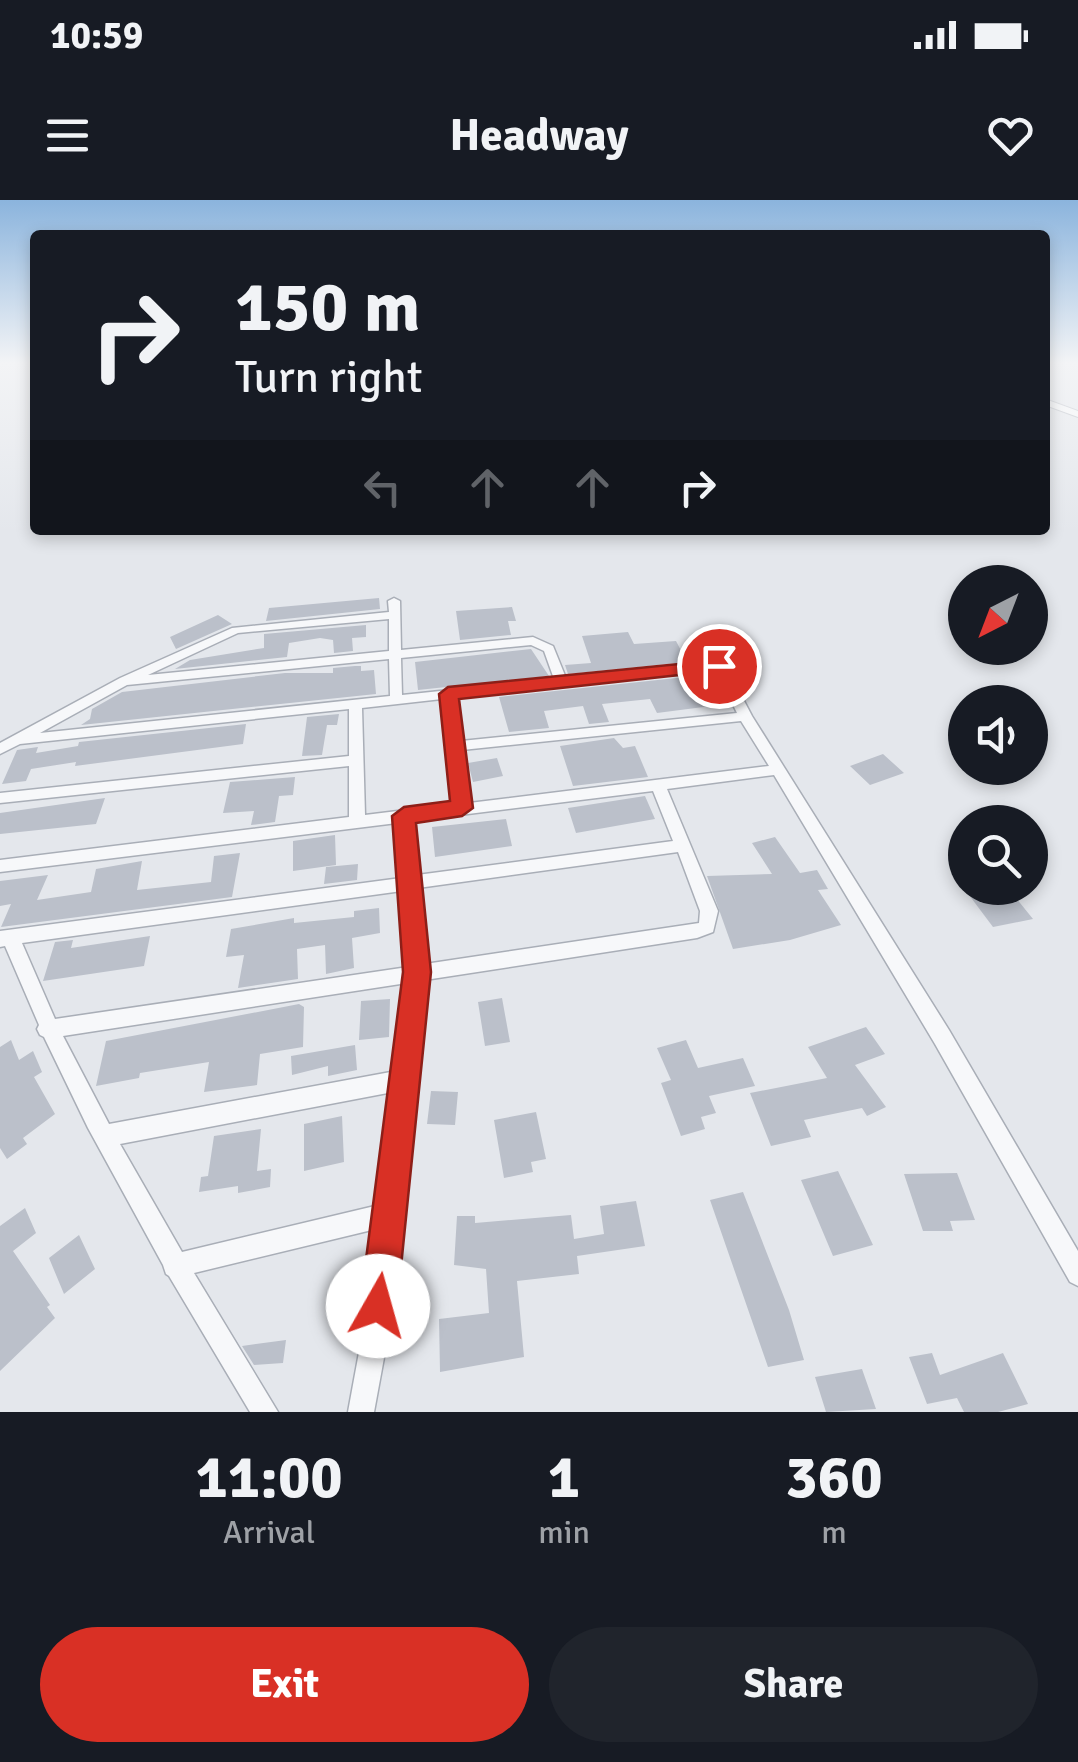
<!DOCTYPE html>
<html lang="en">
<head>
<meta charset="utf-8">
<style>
  body { margin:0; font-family:Signika,sans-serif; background:#20242c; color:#f1f3f6; height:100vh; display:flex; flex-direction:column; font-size:38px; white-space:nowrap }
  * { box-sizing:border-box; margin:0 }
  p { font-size:32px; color:#9ea1a6 }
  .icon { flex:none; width:55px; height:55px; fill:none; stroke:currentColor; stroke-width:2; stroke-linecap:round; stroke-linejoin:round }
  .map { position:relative; height:1212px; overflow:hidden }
  .details { display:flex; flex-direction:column; background:#171b24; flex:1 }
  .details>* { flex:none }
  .hud { position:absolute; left:30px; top:30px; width:1020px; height:305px; border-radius:10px; box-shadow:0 5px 15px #0003; background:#171b24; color:#f1f3f6; overflow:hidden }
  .needle { width:65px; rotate:222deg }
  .tools { position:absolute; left:948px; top:365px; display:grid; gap:20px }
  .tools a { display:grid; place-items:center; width:100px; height:100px; border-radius:50%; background:#171b24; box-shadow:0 5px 15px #0003; font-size:50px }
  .pin { position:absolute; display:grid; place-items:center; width:85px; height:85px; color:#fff; margin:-42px; border:5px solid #fff; border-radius:50%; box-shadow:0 2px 10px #0007 }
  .me { position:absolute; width:110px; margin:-55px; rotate:7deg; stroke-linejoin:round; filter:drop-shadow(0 0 8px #0008) }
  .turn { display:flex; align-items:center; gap:35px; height:210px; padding:0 40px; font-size:45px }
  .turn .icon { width:130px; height:130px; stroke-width:2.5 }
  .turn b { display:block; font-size:70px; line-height:85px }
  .lanes { display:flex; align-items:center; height:95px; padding:0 40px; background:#0003; justify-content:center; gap:50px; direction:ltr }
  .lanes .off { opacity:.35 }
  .eta { display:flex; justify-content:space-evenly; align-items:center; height:170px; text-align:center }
  .eta b { font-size:60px; font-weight:700; line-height:70px }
  .cta { display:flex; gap:20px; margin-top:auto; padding:20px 40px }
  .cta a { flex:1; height:115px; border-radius:60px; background:#d93025; color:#fff; font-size:40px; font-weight:700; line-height:115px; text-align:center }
  .cta a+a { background:#20242c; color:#f1f3f6 }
  .status { display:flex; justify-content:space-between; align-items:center; height:70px; padding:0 50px; background:#171b24; direction:ltr }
  .status svg { height:28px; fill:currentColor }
  header { display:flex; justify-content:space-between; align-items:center; height:130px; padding:0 40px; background:#171b24; font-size:45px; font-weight:700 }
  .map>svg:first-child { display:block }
  .building { fill:#bbc0ca }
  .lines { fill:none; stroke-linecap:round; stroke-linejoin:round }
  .minor-casing { stroke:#a9aeb7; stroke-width:3 }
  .secondary-casing { stroke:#a9aeb7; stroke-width:2 }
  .minor { fill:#f7f8fa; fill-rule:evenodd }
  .secondary { fill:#fff; fill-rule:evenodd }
  .route { fill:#d93025; stroke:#8d1f18; stroke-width:2.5 }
</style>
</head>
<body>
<div class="status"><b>10:59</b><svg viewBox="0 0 49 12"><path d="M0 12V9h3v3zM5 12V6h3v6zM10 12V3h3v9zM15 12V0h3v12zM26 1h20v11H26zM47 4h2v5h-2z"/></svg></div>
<header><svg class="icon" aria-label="menu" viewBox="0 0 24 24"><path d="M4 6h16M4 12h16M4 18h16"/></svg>Headway<svg class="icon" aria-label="heart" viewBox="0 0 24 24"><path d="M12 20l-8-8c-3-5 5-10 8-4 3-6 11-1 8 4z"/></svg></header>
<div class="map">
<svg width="1078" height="1212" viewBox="0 0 1078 1212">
  <rect width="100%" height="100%" fill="#e4e7ec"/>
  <path class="building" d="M 379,398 L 380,409 L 266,421 L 269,408 Z
    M 512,407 L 516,421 L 508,421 L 511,435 L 460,440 L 456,411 Z
    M 218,415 L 232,424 L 176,449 L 170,437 Z
    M 366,425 L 366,437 L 352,438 L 353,451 L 334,453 L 333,440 L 320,438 L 289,443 L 287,457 L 175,469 L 190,460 L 264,448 L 264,434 Z
    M 628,432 L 634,444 L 676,441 L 687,462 L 568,474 L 565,465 L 591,463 L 582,436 Z
    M 531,449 L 549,476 L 418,490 L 415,462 Z
    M 355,466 L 361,466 L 361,471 L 374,470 L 376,494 L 81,525 L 90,519 L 92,509 L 122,492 L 285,473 L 333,473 L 333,468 Z
    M 695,476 L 719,505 L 657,513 L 650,499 L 602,504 L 609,522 L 589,524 L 583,506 L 544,511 L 549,528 L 509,532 L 499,497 Z
    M 339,514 L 337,525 L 327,525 L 322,555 L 302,556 L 307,517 Z
    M 246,524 L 243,544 L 75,566 L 76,562 L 31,569 L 26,581 L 2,584 L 17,550 L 38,547 L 36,553 L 78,546 L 79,542 Z
    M 614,538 L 623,548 L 635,546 L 648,577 L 573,586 L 560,546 Z
    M 883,554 L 904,573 L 870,585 L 850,566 Z
    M 497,558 L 503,576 L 473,582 L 468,563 Z
    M 295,577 L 293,595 L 279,596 L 275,622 L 251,625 L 254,611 L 223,613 L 230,582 Z
    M 645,596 L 655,619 L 576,633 L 568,608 Z
    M 105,598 L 96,624 L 0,634 L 0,613 Z
    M 506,619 L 512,646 L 435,657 L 432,627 Z
    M 335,635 L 336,665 L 293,671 L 293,641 Z
    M 775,637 L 800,673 L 817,670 L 828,689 L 818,690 L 841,725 L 790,740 L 733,749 L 707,676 L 772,674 L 752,643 Z
    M 240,653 L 232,697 L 1,727 L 11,704 L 0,706 L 0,681 L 48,675 L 37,700 L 91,692 L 96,669 L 142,661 L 137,690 L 211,682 L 214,656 Z
    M 358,664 L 357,680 L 324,684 L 326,667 Z
    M 986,688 L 1008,688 L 1033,719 L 993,727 L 966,691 Z
    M 379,708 L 380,733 L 352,738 L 354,768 L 326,774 L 325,745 L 297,749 L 298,779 L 238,788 L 244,755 L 226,757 L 231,729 L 294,718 L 294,723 L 354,717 L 354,711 Z
    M 150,736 L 144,766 L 43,781 L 55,742 L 73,740 L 71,748 Z
    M 502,798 L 510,842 L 485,846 L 478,802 Z
    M 390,799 L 389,837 L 359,840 L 361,801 Z
    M 299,804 L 304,807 L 303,847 L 260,854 L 257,885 L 204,892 L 209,862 L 140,873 L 139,878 L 96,886 L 106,841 Z
    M 866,827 L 885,854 L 855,865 L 886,907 L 867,916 L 862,908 L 804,920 L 811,937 L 771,946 L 750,893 L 827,878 L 808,847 Z
    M 11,840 L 19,860 L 33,851 L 42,872 L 34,877 L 55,914 L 23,938 L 27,944 L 7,959 L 0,948 L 0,847 Z
    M 686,840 L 698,868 L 743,858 L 755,886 L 709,896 L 716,913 L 701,917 L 705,929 L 681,936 L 661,883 L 671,880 L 657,848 Z
    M 355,845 L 357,870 L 328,876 L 328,866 L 292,875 L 291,856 Z
    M 431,891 L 458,892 L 455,925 L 427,924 Z
    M 536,912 L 546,959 L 531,962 L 533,972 L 504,978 L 494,920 Z
    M 342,916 L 344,962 L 304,971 L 304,924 Z
    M 261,929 L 257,971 L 271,969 L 270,987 L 238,993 L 238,986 L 199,992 L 201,977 L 208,976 L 214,936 Z
    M 838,971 L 873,1045 L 833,1056 L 801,980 Z
    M 957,973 L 975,1020 L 950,1021 L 953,1031 L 923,1031 L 904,974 Z
    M 743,992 L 789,1110 L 804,1160 L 768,1167 L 710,1000 Z
    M 636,1001 L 645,1046 L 577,1056 L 579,1074 L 517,1081 L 524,1157 L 440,1172 L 439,1119 L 489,1113 L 486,1069 L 454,1065 L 457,1016 L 475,1016 L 475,1023 L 571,1015 L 574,1039 L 604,1034 L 600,1006 Z
    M 25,1008 L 36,1033 L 13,1051 L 50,1105 L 47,1107 L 55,1118 L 0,1171 L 0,1026 Z
    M 79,1035 L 95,1069 L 64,1094 L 49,1058 Z
    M 286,1140 L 283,1163 L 254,1165 L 242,1146 Z
    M 932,1153 L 940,1175 L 1003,1153 L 1028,1204 L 998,1212 L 964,1212 L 957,1198 L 927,1204 L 909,1157 Z
    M 862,1169 L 876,1209 L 826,1212 L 815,1177 Z"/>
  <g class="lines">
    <g class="minor-casing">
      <path id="minor" d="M 394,398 L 400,401 L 401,450 L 533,437 L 553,446 L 566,478 L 712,463 L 702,443 L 704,440 L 712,440 L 752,516 L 949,830 L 1078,1051 L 1078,1086 L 1070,1082 L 935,844 L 774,575 L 667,589 L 718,711 L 713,732 L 697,738 L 425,780 L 415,875 L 417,879 L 414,886 L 388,1136 L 374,1212 L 348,1212 L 362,1136 L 376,1029 L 194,1073 L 278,1212 L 250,1212 L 169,1076 L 166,1074 L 163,1065 L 88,928 L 44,837 L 40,835 L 37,829 L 39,825 L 5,746 L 0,747 L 0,731 L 401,678 L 397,623 L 0,672 L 0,660 L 349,617 L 349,566 L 0,603 L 0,593 L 349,556 L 349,509 L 20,544 L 0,554 L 0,543 L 120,478 L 232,428 L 389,412 L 388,401 ZM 389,419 L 389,451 L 148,475 L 238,433 ZM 531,445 L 544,451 L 554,479 L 402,495 L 401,458 ZM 389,459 L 390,496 L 40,533 L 127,485 ZM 716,470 L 737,513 L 461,541 L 455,498 ZM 442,499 L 454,604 L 365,615 L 362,508 ZM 741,521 L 769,566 L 469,603 L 462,550 ZM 653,591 L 673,641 L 417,675 L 412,621 ZM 678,652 L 700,711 L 699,723 L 425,764 L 418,688 ZM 402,691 L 408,767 L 55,819 L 22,743 ZM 407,783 L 396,871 L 109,924 L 63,836 ZM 393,892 L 379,1005 L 182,1052 L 120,944 Z"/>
    </g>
    <g class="secondary-casing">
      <path id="secondary" d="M 1045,199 L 1078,211 L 1078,217 L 1045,205 Z"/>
    </g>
    <use href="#minor" class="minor"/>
    <use href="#secondary" class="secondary"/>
  </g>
  <linearGradient id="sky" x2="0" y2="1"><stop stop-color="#8bb4dd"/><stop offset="0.49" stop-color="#f3f4f6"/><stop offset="1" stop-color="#f3f4f6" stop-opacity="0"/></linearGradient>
  <rect width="1078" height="332" fill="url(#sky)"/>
  <path class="route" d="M 719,460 L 728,466 L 725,470 L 459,499 L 473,608 L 462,616 L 416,623 L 431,772 L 397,1106 L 392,1119 L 378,1124 L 365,1119 L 360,1106 L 403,772 L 392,616 L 404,607 L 450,601 L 439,494 L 448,487 Z"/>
</svg>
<div class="tools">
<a><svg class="needle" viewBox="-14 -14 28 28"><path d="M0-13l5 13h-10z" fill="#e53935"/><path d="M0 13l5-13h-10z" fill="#9ea1a6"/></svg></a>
<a><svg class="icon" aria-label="sound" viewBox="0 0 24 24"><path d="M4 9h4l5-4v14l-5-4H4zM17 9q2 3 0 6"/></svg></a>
<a><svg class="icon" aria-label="search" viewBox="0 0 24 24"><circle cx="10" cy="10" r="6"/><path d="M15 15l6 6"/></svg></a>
</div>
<div class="pin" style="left:719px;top:466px;background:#d93025"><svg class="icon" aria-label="arrive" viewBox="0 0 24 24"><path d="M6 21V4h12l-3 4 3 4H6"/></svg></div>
<svg class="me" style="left:378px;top:1106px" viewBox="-20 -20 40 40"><circle r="19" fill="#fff"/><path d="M0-13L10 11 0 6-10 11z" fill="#d93025"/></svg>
<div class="hud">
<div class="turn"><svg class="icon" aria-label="right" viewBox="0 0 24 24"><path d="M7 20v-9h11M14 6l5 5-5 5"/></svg><div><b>150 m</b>Turn right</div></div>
<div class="lanes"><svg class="icon off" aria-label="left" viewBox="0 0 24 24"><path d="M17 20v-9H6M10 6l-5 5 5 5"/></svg><svg class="icon off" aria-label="ahead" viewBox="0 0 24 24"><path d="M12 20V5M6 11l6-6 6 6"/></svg><svg class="icon off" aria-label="ahead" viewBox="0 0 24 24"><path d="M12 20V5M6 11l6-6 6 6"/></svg><svg class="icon" aria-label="right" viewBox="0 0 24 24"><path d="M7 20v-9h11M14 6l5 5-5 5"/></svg></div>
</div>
</div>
<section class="details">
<div class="eta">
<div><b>11:00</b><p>Arrival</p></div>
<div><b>1</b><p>min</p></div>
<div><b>360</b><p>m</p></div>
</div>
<div class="cta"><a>Exit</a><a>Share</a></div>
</section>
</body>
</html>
